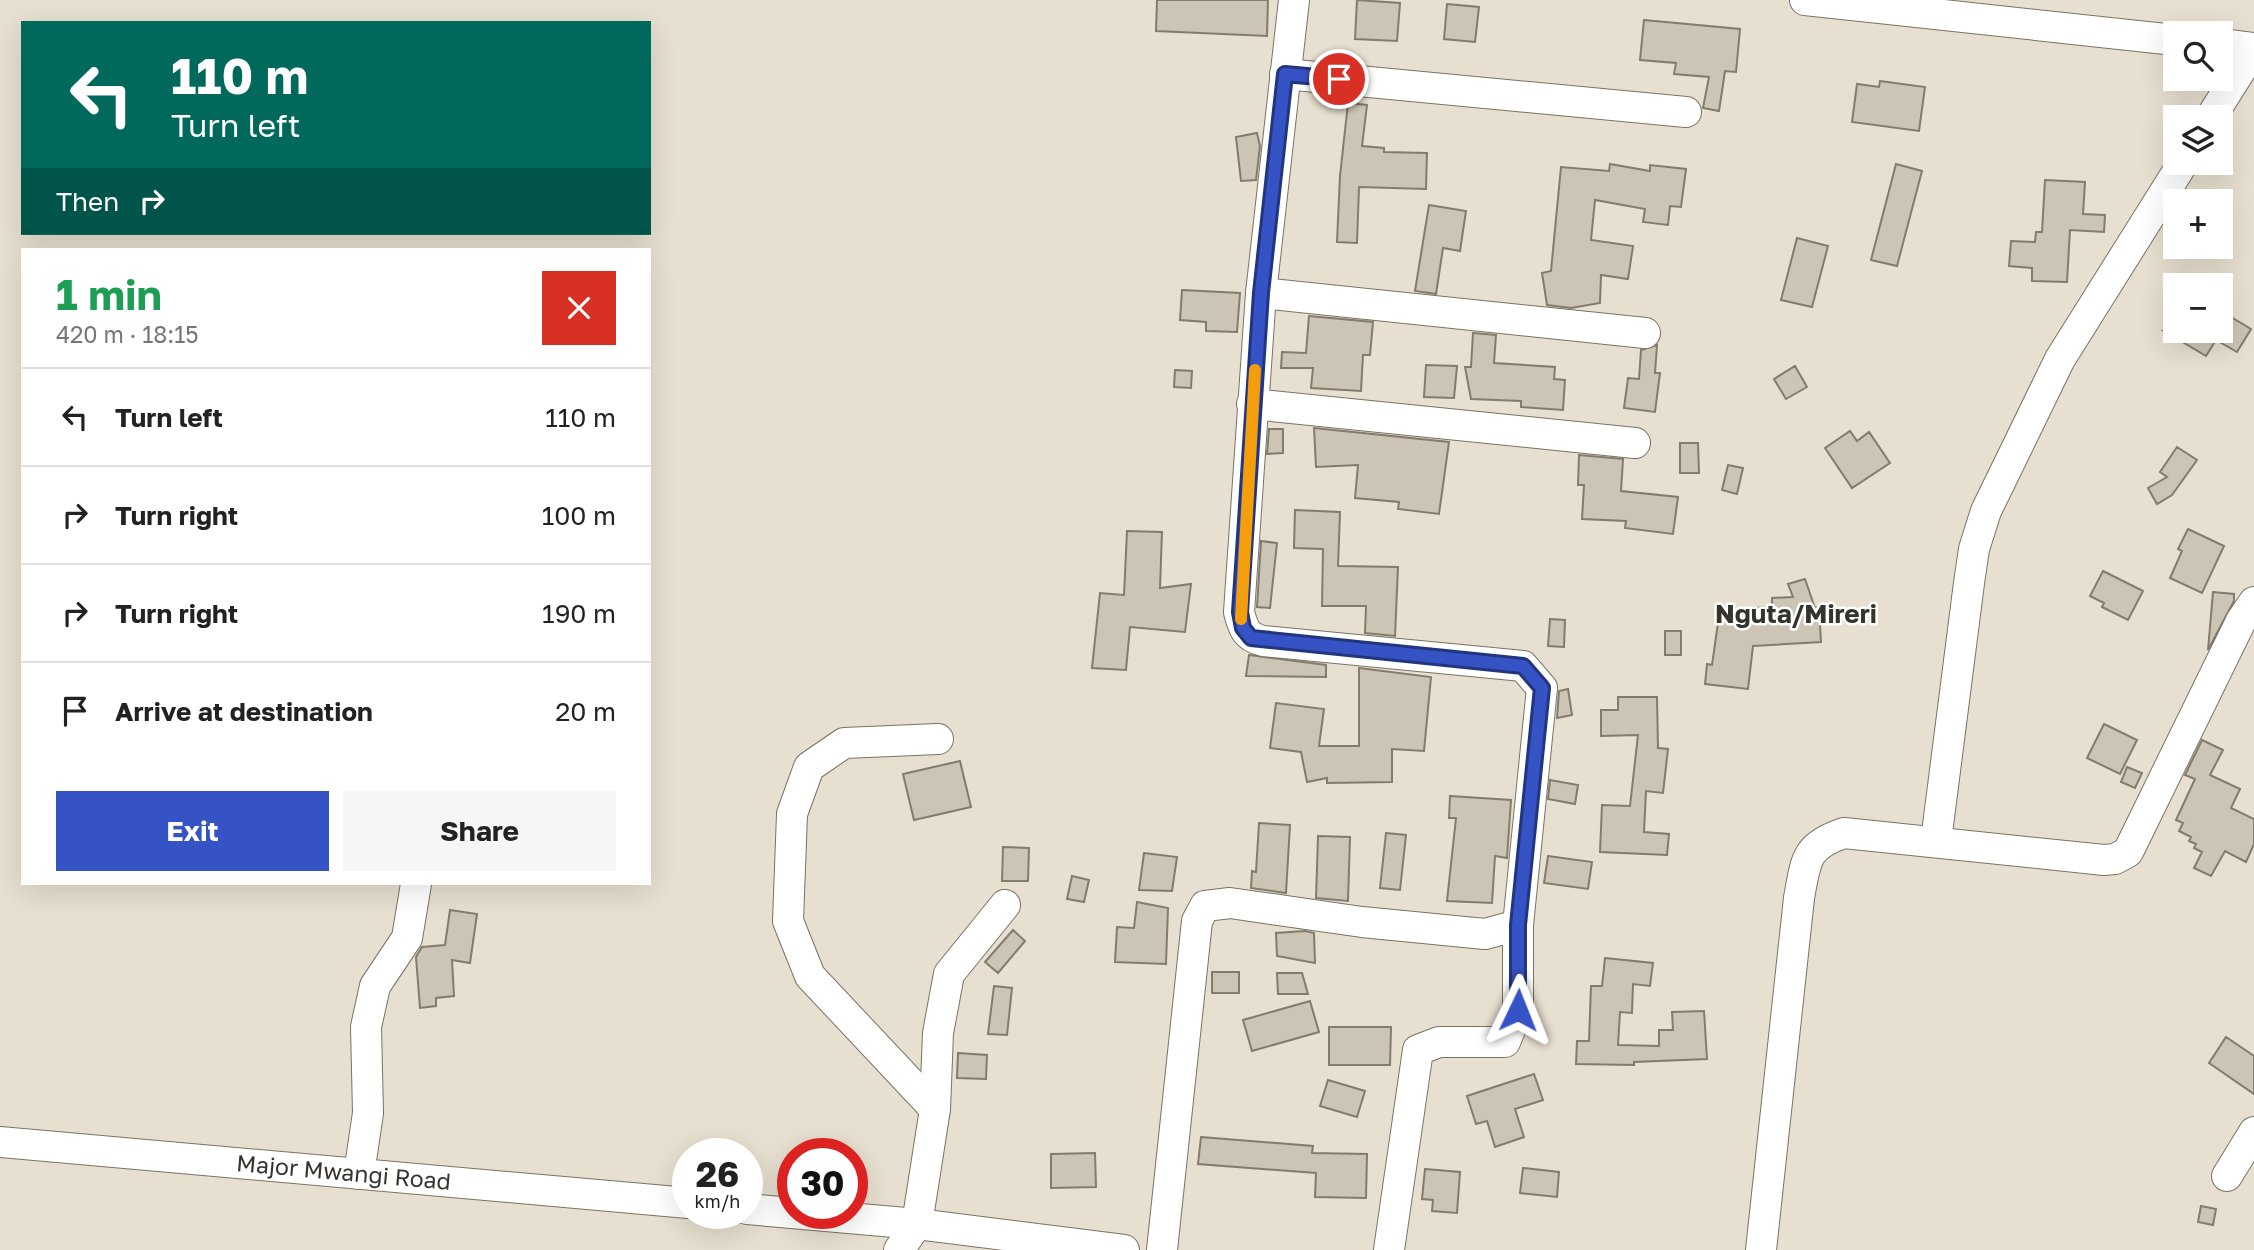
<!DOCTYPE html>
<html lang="en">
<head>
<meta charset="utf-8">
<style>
  body { margin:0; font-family:"Golos Text",sans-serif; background:#f6f6f6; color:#222; height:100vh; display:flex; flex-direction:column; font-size:26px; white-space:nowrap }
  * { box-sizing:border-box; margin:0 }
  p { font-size:23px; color:#767676 }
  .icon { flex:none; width:38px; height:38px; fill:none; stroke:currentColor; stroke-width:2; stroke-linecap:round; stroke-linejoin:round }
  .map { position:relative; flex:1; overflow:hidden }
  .details { position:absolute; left:21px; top:248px; width:630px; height:637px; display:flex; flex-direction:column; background:#fff; border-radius:0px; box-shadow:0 7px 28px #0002 }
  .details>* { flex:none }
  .guide { position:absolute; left:21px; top:21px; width:630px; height:214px; border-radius:0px; box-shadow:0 7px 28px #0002; background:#00695c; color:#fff; overflow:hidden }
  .controls { position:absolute; left:2163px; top:21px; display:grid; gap:14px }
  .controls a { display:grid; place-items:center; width:70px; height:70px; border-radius:0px; background:#fff; box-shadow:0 7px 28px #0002; font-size:35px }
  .speed { position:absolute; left:672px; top:1138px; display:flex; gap:14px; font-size:35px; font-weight:700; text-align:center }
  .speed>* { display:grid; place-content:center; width:91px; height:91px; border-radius:50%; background:#fff; box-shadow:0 7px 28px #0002; line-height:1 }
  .speed small { font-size:18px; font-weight:400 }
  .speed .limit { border:10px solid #d22; background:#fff; color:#111 }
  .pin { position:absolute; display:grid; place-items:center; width:60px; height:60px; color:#fff; margin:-30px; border:4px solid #fff; border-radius:50%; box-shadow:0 2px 7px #0007 }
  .me { position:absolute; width:77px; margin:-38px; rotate:2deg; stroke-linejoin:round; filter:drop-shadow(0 0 5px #0008) }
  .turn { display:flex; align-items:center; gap:24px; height:147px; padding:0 35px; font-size:32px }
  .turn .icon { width:91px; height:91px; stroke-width:2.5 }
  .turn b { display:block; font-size:49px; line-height:60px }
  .then { display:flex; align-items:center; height:66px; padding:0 35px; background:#0003; gap:14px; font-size:26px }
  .round { display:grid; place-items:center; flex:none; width:74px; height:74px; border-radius:0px; background:#f6f6f6 }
  .head { display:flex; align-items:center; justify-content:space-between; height:119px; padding:0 35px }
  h1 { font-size:42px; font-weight:700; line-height:52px; color:#1e9e55 }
  .primary-button { display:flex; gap:14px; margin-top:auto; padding:14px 35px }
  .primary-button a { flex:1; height:80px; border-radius:0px; background:#3553c4; color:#fff; font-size:28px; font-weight:700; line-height:80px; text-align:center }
  .primary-button a+a { background:#f6f6f6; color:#222 }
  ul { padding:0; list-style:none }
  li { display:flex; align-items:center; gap:21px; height:98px; padding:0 35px; border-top:2px solid #e0e0e0 }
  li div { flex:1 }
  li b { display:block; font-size:26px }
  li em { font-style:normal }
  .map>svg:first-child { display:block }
  .building { fill:#ccc5b5; stroke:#827c6d; stroke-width:2 }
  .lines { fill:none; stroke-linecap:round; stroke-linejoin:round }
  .minor-casing { stroke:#797364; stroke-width:32 }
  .minor { stroke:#fff; stroke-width:30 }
  .route-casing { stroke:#22367f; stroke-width:18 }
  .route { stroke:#3553c4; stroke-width:12 }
  .slow { stroke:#f59e0b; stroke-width:12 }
  .labels { text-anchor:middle; stroke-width:5; stroke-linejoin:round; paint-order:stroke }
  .street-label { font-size:23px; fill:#36332c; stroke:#fff }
  .quarter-label { font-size:26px; font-weight:bold; fill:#36332c; stroke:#fff }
</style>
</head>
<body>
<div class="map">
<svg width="2254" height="1250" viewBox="0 0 2254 1250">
  <rect width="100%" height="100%" fill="#e7dfcf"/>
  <path class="building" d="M 1157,0 L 1268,0 L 1267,36 L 1156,31 Z
    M 1357,0 L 1400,3 L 1397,41 L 1355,39 Z
    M 1447,4 L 1479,7 L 1475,42 L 1444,39 Z
    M 1644,20 L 1740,29 L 1736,72 L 1725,71 L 1719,111 L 1703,108 L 1709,77 L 1674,74 L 1676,63 L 1640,60 Z
    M 1880,81 L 1925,87 L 1919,131 L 1852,122 L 1857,84 L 1879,87 Z
    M 1348,103 L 1367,105 L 1362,146 L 1384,148 L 1384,152 L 1427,153 L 1426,189 L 1359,187 L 1357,243 L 1337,242 L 1340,176 Z
    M 1257,133 L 1260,146 L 1256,180 L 1241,181 L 1236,137 Z
    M 1610,164 L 1650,171 L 1650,165 L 1686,169 L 1681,207 L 1670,206 L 1668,225 L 1643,222 L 1645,209 L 1595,200 L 1591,240 L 1633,246 L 1628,279 L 1601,275 L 1600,303 L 1571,308 L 1547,305 L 1542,273 L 1551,271 L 1561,167 L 1609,171 Z
    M 1896,164 L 1922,171 L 1897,266 L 1871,260 Z
    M 2045,180 L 2085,182 L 2083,214 L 2105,215 L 2104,232 L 2070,230 L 2067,282 L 2032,281 L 2032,268 L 2009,266 L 2011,241 L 2035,242 L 2036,232 L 2042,232 Z
    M 1429,205 L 1466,211 L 1460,251 L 1443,248 L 1436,294 L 1415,291 Z
    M 1797,238 L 1828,246 L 1812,307 L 1781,300 Z
    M 1182,290 L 1240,293 L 1237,332 L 1206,331 L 1206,322 L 1180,320 Z
    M 2221,311 L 2251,329 L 2237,352 L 2216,340 L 2206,356 L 2164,331 L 2221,331 Z
    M 1309,316 L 1373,322 L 1370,355 L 1363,355 L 1361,391 L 1311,388 L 1313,368 L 1281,368 L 1282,352 L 1306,353 Z
    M 1473,333 L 1496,335 L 1494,363 L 1555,367 L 1554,379 L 1565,380 L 1563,410 L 1521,407 L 1521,401 L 1471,399 L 1465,367 L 1471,367 Z
    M 1657,345 L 1655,373 L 1660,373 L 1655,412 L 1624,408 L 1628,378 L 1639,379 L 1641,350 Z
    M 1426,365 L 1457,366 L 1454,398 L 1424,397 Z
    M 1795,366 L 1807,387 L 1786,399 L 1774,379 Z
    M 1175,370 L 1192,371 L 1191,388 L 1174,387 Z
    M 1314,428 L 1449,442 L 1439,514 L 1398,509 L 1399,502 L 1355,498 L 1358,465 L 1316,467 Z
    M 1269,429 L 1283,429 L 1283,453 L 1267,454 Z
    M 1850,431 L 1857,441 L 1869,432 L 1890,463 L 1852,488 L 1825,448 Z
    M 1680,443 L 1698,443 L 1699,473 L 1680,473 Z
    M 2177,447 L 2197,460 L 2172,495 L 2157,504 L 2148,488 L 2167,477 L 2160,472 Z
    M 1579,455 L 1623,459 L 1621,491 L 1678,497 L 1673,534 L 1625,528 L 1626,521 L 1582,519 L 1584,485 L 1578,485 Z
    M 1728,465 L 1743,468 L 1737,494 L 1722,490 Z
    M 1295,510 L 1340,512 L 1338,566 L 1398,567 L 1395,636 L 1365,633 L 1366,606 L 1322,606 L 1323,549 L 1294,548 Z
    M 2188,529 L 2224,546 L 2202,593 L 2170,578 L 2182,551 L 2178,549 Z
    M 1127,531 L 1162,532 L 1160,588 L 1191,584 L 1185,632 L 1130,627 L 1126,670 L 1092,668 L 1100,593 L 1124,595 Z
    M 1261,541 L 1277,543 L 1270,608 L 1257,607 Z
    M 2103,571 L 2143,591 L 2128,620 L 2102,607 L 2104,603 L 2090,596 Z
    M 1805,579 L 1815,608 L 1819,607 L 1821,642 L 1753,646 L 1748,689 L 1705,684 L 1707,664 L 1712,665 L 1720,609 L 1753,614 L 1752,608 L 1772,607 L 1772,598 L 1793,597 L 1788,584 Z
    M 2213,592 L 2234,594 L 2234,601 L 2208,650 Z
    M 1550,619 L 1565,620 L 1564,647 L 1548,646 Z
    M 1665,631 L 1681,631 L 1681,655 L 1665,655 Z
    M 1249,655 L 1326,665 L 1326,677 L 1246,676 Z
    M 1359,668 L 1431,677 L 1424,751 L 1392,749 L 1392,782 L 1327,783 L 1327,778 L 1307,782 L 1301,752 L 1270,748 L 1276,703 L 1324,709 L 1319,746 L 1359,746 Z
    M 1568,689 L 1572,715 L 1557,718 L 1559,691 Z
    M 1618,697 L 1657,697 L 1658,748 L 1668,749 L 1663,793 L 1646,791 L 1644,832 L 1669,834 L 1667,855 L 1600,852 L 1602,805 L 1630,806 L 1638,735 L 1601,736 L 1601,710 L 1618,710 Z
    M 2104,724 L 2137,740 L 2120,774 L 2087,758 Z
    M 2202,740 L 2223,750 L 2210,775 L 2240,789 L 2231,808 L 2254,819 L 2254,844 L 2246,862 L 2225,851 L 2211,876 L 2194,868 L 2202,852 L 2194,848 L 2196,844 L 2189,841 L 2191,837 L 2179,831 L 2183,823 L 2176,820 L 2195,779 L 2185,775 Z
    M 960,761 L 971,807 L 914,820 L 903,774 Z
    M 2127,767 L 2142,773 L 2135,788 L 2121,782 Z
    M 1550,780 L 1578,785 L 1575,804 L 1548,799 Z
    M 1450,796 L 1511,800 L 1507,858 L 1495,856 L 1492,903 L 1447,901 L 1456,818 L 1449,818 Z
    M 1259,823 L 1290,825 L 1286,893 L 1251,888 L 1252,871 L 1256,872 Z
    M 1386,833 L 1406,835 L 1400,890 L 1380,888 Z
    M 1318,836 L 1350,837 L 1348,901 L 1316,898 Z
    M 1003,847 L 1029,848 L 1028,881 L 1002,881 Z
    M 1144,853 L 1177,857 L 1172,891 L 1139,890 Z
    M 1548,856 L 1592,862 L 1588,889 L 1544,883 Z
    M 1072,876 L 1089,880 L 1084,902 L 1067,899 Z
    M 1137,902 L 1168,908 L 1166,964 L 1115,962 L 1117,927 L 1134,928 Z
    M 450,910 L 477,914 L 470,963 L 452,960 L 454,996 L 436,998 L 436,1006 L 420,1008 L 416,957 L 422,947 L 445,945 Z
    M 1013,930 L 1025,941 L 998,973 L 985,962 Z
    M 1305,931 L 1314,933 L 1315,963 L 1277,956 L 1276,933 Z
    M 1605,958 L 1653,963 L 1650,986 L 1633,984 L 1632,1013 L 1620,1012 L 1618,1045 L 1659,1046 L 1659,1030 L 1673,1030 L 1672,1012 L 1704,1011 L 1707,1059 L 1634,1062 L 1634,1065 L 1576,1064 L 1577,1041 L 1589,1041 L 1591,986 L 1602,986 Z
    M 1212,972 L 1239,972 L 1239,993 L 1212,993 Z
    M 1277,973 L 1302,973 L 1308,994 L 1278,994 Z
    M 994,986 L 1012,988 L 1007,1035 L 988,1034 Z
    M 1310,1001 L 1319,1032 L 1252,1051 L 1243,1020 Z
    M 1329,1027 L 1391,1027 L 1390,1065 L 1329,1065 Z
    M 2226,1037 L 2254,1056 L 2254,1094 L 2209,1063 Z
    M 958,1053 L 987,1055 L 986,1079 L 957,1078 Z
    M 1534,1074 L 1543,1100 L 1515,1109 L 1524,1137 L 1495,1147 L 1487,1121 L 1476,1124 L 1467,1096 Z
    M 1328,1080 L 1365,1091 L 1357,1117 L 1320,1106 Z
    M 1201,1137 L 1313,1146 L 1312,1153 L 1367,1154 L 1366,1198 L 1315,1197 L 1316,1173 L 1198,1164 Z
    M 1095,1153 L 1096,1187 L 1051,1188 L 1051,1154 Z
    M 1523,1168 L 1559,1172 L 1557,1197 L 1520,1193 Z
    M 1425,1169 L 1460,1172 L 1457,1213 L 1432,1211 L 1433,1200 L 1422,1199 Z
    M 2201,1206 L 2216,1209 L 2213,1225 L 2198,1222 Z"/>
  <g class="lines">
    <g class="minor-casing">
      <g id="minor">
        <path d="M 1805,0 L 2175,40"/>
        <path d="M 2221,44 L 2254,48"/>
        <path d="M 1285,74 L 1686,112"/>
        <path d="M 2211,117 L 2254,49"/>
        <path d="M 1261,293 L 1645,333"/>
        <path d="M 1252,404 L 1635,443"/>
        <path d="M 1936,841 L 1969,583 L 1974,549 L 1986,511 L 2060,359 L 2183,163"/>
        <path d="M 935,1109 L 938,1033 L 949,974 L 1005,905"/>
        <path id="s1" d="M 0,1142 L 688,1203"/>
        <path d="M 359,1174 L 368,1113 L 366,1027 L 375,986 L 407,938 L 416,884"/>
        <path d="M 2227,1176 L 2254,1132"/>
        <path d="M 747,1209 L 917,1224 L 1124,1250"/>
        <path d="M 899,1250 L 917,1224 L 935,1109 L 810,976 L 788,921 L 792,814 L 809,767 L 844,743 L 938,739"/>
        <path d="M 1162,1250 L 1197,921 L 1205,906 L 1230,903 L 1362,922 L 1485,934 L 1518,925 L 1542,688 L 1523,666 L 1263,641 C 1246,637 1243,628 1239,612 L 1261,293 L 1294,0"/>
        <path d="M 1389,1250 L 1418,1050 L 1439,1042 L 1505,1042 L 1518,1010 L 1518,925"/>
        <path d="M 1761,1250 L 1799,898 C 1806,860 1805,846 1844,833 L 2104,860 L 2115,859 L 2128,852 L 2241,621 L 2254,602"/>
      </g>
    </g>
    <use href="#minor" class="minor"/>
  </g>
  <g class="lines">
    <g class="route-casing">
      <path id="route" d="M 1339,79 L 1285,74 L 1261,293 L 1240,612 L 1243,628 L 1251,638 L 1523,666 L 1542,688 L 1518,925 L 1518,1010"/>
    </g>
    <use href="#route" class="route"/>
    <path class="slow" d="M 1241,619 L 1255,370"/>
  </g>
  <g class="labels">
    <g class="street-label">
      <text dy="8" stroke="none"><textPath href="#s1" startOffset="345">Major Mwangi Road</textPath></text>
    </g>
    <g class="quarter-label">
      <text x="1796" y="623">Nguta/Mireri</text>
    </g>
  </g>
</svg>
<div class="controls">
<a><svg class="icon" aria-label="search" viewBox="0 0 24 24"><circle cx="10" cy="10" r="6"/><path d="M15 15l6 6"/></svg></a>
<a><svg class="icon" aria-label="layers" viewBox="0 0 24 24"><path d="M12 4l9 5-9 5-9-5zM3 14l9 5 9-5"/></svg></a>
<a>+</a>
<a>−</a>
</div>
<div class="speed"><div>26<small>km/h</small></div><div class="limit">30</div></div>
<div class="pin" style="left:1339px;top:79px;background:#d93025"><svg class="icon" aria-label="arrive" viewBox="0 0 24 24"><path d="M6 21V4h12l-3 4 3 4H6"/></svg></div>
<svg class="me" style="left:1518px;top:1010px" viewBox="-20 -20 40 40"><path d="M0-17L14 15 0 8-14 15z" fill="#3553c4" stroke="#fff" stroke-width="4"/></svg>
<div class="guide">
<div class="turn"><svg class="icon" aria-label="left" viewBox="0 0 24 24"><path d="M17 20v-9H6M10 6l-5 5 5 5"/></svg><div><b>110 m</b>Turn left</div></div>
<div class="then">Then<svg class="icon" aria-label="right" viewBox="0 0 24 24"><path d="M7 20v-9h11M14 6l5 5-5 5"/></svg></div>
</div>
<section class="details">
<div class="head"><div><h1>1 min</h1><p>420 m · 18:15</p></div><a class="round" style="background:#d93025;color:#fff"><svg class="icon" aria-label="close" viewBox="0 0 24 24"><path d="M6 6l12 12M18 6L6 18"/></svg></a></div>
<ul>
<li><svg class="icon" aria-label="left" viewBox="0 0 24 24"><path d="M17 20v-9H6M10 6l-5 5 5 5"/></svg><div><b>Turn left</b></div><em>110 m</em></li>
<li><svg class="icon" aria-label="right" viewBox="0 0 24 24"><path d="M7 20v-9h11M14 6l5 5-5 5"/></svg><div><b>Turn right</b></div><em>100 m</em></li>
<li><svg class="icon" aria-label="right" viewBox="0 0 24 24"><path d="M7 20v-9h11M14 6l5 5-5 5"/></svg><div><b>Turn right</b></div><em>190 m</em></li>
<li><svg class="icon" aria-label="arrive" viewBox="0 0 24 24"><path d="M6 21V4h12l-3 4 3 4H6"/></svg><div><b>Arrive at destination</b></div><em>20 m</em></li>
</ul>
<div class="primary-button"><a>Exit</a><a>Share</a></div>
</section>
</div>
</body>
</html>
